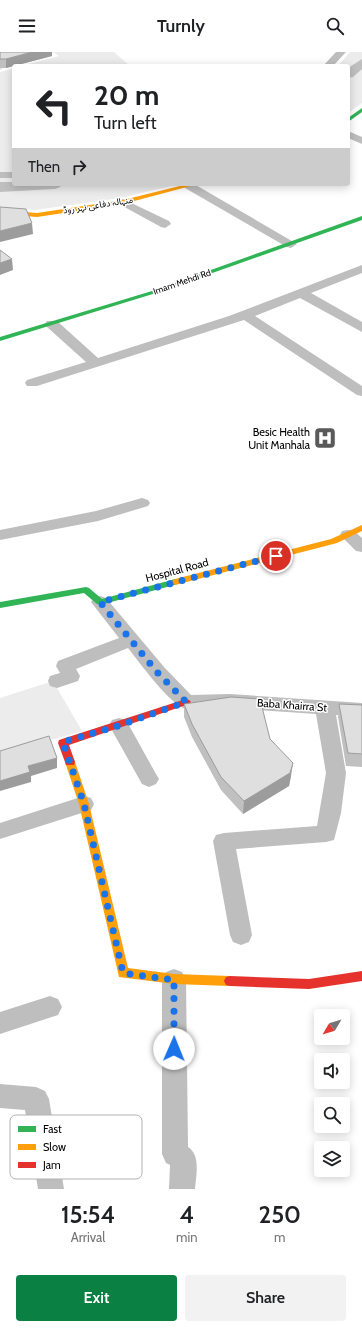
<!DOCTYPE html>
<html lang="en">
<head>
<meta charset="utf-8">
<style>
  body { margin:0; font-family:Cabin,"Noto Sans Arabic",sans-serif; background:#f2f2f2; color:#202124; height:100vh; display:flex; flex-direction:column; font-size:15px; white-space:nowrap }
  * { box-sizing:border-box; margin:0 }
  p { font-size:13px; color:#757577 }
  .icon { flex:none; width:22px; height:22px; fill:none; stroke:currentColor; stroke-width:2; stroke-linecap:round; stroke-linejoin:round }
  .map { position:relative; height:1137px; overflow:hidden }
  .sheet { display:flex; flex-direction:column; background:#fff; flex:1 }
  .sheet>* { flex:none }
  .hud { position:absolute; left:12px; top:12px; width:338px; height:122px; border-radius:4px; box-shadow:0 2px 10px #0003; background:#fff; color:#202124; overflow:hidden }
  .needle { width:26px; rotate:232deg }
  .tools { position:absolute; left:314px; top:957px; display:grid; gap:8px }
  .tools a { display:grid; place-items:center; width:36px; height:36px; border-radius:4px; background:#fff; box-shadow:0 2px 10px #0003; font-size:20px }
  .pin { position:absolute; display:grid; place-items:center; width:34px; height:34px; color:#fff; margin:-17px; border:2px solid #fff; border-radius:50%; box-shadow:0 1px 4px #0007 }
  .me { position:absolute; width:44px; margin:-22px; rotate:1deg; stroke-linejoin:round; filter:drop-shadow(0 0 3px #0008) }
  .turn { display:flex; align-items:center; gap:14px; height:84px; padding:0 16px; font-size:18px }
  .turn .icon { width:52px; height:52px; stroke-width:2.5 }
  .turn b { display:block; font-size:28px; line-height:34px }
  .then { display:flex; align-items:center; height:38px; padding:0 16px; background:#0003; gap:8px; font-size:15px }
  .eta { display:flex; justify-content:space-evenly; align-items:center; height:68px; text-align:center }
  .eta b { font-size:24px; font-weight:600; line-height:28px }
  .action { display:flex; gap:8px; margin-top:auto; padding:8px 16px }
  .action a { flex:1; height:46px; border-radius:4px; background:#0b8043; color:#fff; font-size:16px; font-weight:600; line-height:46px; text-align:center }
  .action a+a { background:#f2f2f2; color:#202124 }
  header { display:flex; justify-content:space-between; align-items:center; height:52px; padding:0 16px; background:#fff; font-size:18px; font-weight:600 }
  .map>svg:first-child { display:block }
  .green { fill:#ececec }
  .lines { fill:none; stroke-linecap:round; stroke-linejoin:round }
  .canal { fill:#bfbfbf; fill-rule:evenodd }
  .path { stroke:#b9b9b9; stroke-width:1.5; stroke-dasharray:0.5 1; stroke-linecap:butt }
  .street { fill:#bebebe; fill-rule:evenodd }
  .fast { fill:#30b455; fill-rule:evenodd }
  .slow { fill:#ff9f0a; fill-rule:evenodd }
  .jam { fill:#e5322d; fill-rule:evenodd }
  .wall { fill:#c0c0c0 }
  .shaded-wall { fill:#9c9c9c }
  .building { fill:#dfdfdf; stroke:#9c9c9c }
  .route { stroke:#1a73e8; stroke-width:7; stroke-dasharray:0 12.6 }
  .labels { text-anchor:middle; stroke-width:3; stroke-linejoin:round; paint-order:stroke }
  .far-street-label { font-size:9px; fill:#000; stroke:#fff }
  .poi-label { font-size:11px; fill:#000; stroke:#fff; text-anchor:end }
  .street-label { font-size:11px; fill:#000; stroke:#fff }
  .key { fill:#fff; stroke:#b2b2b2; stroke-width:1 }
  .key-label { font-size:11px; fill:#000 }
</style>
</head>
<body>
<header><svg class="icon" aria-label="menu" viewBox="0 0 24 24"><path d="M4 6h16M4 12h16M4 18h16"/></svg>Turnly<svg class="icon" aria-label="search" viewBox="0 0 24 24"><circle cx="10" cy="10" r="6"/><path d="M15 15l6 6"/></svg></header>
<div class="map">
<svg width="362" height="1137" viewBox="0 0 362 1137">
  <rect width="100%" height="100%" fill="#fff"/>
  <path class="green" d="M 53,0 L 114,0 L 130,14 L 21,14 L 59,4 Z
    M 350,0 L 362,0 L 362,51 L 348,61 L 348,14 L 338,14 Z
    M 14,16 L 14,121 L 0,121 L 0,20 Z
    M 0,126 L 14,126 L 14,132 L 180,132 L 120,146 L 35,158 L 0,155 Z
    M 53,629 L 82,679 L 55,687 L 41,687 L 0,700 L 0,646 Z"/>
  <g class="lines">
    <path class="canal" d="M 362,7 L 362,17 L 353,25 L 348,26 L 348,16 Z
      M 0,130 L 14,130 L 14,132 L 63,132 L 60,135 L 55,137 L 0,140 Z"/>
    <path class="path" d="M 0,17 L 3,16"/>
    <path class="street" d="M 336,0 L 346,0 L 333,14 L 323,14 Z
      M 348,79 L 362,85 L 362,92 L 348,86 Z
      M 0,120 L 14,120 L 14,126 L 0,126 Z
      M 185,132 L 194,132 L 297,192 L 291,196 L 287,195 L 185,136 L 183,134 Z
      M 123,147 L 169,169 L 171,172 L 165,176 L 161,175 L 119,152 L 117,150 Z
      M 362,213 L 362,221 L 311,241 L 362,270 L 362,280 L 300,246 L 255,264 L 362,334 L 362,344 L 357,343 L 244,268 L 37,334 L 27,334 L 25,331 L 27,328 L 86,310 L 47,275 L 45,272 L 47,269 L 57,269 L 98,306 L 229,264 Z
      M 142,446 L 148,448 L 150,451 L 148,454 L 98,469 L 0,488 L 0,478 L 96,459 Z
      M 348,478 L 354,479 L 362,486 L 362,500 L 356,499 L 340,483 L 342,479 Z
      M 100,544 L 106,546 L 164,615 L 191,643 L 230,642 L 362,651 L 362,665 L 336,663 L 346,721 L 341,761 L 334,788 L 326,790 L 236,797 L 252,883 L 249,890 L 241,893 L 233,890 L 230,883 L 213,789 L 216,783 L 224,781 L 317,774 L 326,721 L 316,662 L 230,656 L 186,657 C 169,652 140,611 128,596 L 76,617 L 80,624 L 78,629 L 57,636 L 50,634 L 48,629 L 50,624 L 60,621 L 56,614 L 58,609 L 119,586 L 91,550 L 94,546 Z
      M 119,666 L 126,668 L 156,722 L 159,727 L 156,732 L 149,735 L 142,732 L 109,673 L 112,668 Z
      M 84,744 L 91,746 L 94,752 L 91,758 L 0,787 L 0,771 Z
      M 174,917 L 182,920 L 186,927 L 188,1095 C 201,1103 196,1124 195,1137 L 169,1137 L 170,1113 L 166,1111 L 162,1102 L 162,927 L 166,920 Z
      M 50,944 L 58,947 L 62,955 L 58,963 L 0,982 L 0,960 Z
      M 0,1032 L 36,1035 L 45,1039 L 49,1047 L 64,1137 L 38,1137 L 25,1058 L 0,1056 Z"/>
    <path class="fast" d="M 362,56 L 362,60 L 348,70 L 348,66 Z
      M 362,164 L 362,168 L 156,241 L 0,289 L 0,285 L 152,239 Z
      M 175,527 L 179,530 L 178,532 L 100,553 L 97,552 L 84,541 L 0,556 L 0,550 L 86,535 L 89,536 L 102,547 Z"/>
    <path class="slow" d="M 188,132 L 198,132 L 123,152 L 37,165 L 0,162 L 0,158 L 37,161 L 123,148 Z
      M 362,473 L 362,479 L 337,491 L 175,533 L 171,530 L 175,527 L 331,487 Z
      M 70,706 L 74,707 L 89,752 L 128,916 L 174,922 L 230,924 L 234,925 L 236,929 L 234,933 L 230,934 L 174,932 L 119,925 L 79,752 L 65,710 L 66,707 Z"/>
    <path class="jam" d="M 186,647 L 189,648 L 191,650 L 189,652 L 69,693 L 75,710 L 74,713 L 66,713 L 65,710 L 58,691 L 59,688 Z
      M 362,919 L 362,929 L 309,937 L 230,934 L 226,933 L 224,929 L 226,925 L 230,924 L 309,927 Z"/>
  </g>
  <path class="wall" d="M 0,0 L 52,4 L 6,16 L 0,16 Z
    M 184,652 L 270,687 L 291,724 L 289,734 L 243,762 L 221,738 L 192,685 L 184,665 Z
    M 339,652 L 362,653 L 362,715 L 346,714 L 338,665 Z"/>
  <path class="shaded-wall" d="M 32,0 L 52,0 L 52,4 L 6,16 L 6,7 Z
    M 32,171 L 33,182 L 0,190 L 0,179 Z
    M 12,207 L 13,218 L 0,223 L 0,211 Z
    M 57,706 L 57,716 L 31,724 L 31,730 L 0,739 L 0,729 L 28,714 Z
    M 293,711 L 291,724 L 289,734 L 243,762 L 244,749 Z"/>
  <path class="building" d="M 0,0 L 32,0 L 6,7 L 0,7 Z
    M 0,155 L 26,157 L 32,171 L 0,179 Z
    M 0,198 L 12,207 L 0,211 Z
    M 231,645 L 260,647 L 270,687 L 293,711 L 290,721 L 244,749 L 221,725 L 192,672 L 184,652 Z
    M 339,652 L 362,653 L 362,702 L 348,701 Z
    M 49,684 L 57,706 L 28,714 L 30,720 L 0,729 L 0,699 Z"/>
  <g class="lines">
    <path class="route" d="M 174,997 L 174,928 L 123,921 L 84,752 L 63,690 L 115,675 L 186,650 L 157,620 L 100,550 L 276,504"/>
  </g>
  <defs>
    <g id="hospital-square" transform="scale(1.15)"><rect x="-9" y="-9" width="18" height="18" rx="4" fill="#595959" stroke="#fff"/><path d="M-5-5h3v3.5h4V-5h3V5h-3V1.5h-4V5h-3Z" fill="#fff"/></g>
  </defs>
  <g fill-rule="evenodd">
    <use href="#hospital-square" x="325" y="386"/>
  </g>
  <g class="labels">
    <g class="far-street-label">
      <text transform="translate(98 153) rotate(-9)" y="3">منہالہ دفاعی نہر روڈ</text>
      <text transform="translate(182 230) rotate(-19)" y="3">Imam Mehdi Rd</text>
    </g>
    <g class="poi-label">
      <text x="310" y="384">Besic Health<tspan x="310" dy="13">Unit Manhala</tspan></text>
    </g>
    <g class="street-label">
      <text transform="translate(177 518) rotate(-15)" y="4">Hospital Road</text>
      <text transform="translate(292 653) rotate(4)" y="4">Baba Khairra St</text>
    </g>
  </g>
  <rect x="10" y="1063" width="132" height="64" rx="6" class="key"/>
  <rect x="18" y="1074" width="18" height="6" fill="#30b455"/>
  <rect x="18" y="1092" width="18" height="6" fill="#ff9f0a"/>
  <rect x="18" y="1110" width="18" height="6" fill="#e5322d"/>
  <g class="key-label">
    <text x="43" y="1081">Fast</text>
    <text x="43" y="1099">Slow</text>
    <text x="43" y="1117">Jam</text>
  </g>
</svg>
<div class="tools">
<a><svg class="needle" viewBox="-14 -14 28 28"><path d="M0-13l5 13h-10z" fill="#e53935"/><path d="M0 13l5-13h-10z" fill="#757577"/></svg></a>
<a><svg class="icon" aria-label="sound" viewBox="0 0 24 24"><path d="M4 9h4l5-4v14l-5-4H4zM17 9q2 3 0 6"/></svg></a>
<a><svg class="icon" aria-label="search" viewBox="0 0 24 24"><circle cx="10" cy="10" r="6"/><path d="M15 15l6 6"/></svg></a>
<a><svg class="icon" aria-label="layers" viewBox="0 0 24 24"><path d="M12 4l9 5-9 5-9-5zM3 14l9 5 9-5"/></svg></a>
</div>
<div class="pin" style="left:276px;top:504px;background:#d93025"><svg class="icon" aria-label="arrive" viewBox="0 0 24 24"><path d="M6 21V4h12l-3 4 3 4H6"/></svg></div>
<svg class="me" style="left:174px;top:997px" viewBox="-20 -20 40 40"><circle r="19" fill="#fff"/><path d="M0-13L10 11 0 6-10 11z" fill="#1a73e8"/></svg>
<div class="hud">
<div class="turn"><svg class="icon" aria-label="left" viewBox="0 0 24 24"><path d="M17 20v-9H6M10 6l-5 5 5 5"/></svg><div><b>20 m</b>Turn left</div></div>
<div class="then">Then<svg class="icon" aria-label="right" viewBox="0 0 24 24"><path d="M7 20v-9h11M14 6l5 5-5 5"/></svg></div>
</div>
</div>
<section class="sheet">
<div class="eta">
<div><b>15:54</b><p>Arrival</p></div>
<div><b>4</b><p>min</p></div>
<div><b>250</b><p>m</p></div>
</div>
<div class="action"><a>Exit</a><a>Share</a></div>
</section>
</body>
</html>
